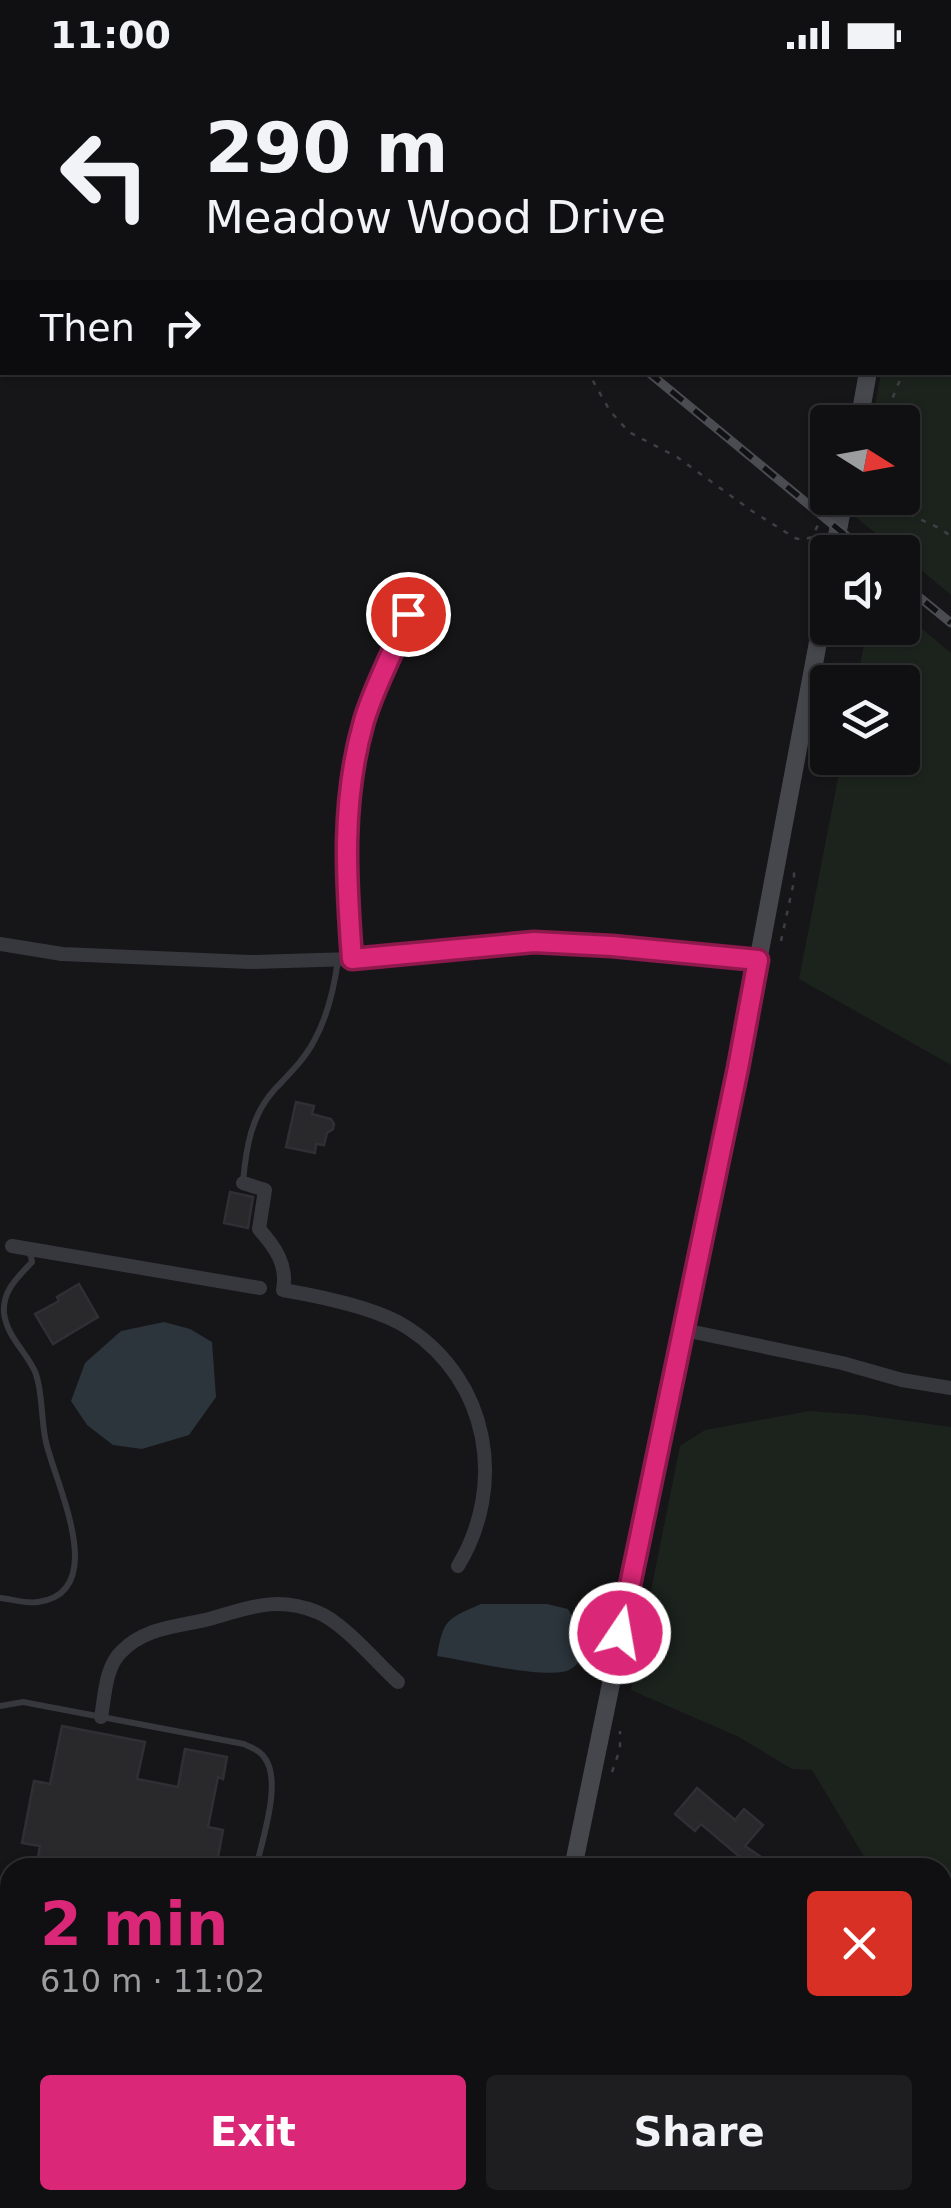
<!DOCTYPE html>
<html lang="en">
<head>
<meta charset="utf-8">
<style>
  body { margin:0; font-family:"DejaVu Sans",sans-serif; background:#1e1e20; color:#f1f3f6; height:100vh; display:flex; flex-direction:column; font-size:38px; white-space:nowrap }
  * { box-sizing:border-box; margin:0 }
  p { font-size:32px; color:#9c9d9f }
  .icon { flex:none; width:55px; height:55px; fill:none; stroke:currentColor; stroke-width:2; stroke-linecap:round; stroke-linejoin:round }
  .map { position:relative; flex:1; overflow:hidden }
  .drawer { position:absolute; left:0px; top:1788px; width:952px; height:352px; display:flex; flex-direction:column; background:#101012; border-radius:30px 30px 0 0; box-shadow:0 2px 8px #0004,0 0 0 2px #303032 }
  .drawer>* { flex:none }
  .hud { position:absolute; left:0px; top:0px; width:952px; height:305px; box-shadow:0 2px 8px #0004,0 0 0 2px #303032; background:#101012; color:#f1f3f6; overflow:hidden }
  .needle { width:65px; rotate:101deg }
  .controls { position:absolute; left:810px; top:335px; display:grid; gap:20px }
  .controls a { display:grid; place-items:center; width:110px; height:110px; border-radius:10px; background:#101012; box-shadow:0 2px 8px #0004,0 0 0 2px #303032; font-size:50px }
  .pin { position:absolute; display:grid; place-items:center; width:85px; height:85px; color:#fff; margin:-42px; border:5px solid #fff; border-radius:50%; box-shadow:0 2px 10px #0007 }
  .me { position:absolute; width:110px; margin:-55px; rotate:12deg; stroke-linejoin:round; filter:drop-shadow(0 0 8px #0008) }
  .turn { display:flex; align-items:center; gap:35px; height:210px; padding:0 40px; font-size:45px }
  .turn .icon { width:130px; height:130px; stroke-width:2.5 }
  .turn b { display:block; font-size:70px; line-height:85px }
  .then { display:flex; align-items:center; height:95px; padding:0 40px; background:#0003; gap:20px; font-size:38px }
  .round { display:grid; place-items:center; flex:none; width:105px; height:105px; border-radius:10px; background:#1e1e20 }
  .overview { display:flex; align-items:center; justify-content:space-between; height:170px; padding:0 40px }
  h1 { font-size:60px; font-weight:600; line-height:75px; color:#db2777 }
  .action { display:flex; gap:20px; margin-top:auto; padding:20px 40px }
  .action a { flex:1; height:115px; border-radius:10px; background:#db2777; color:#fff; font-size:40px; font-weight:600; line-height:115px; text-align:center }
  .action a+a { background:#1e1e20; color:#f1f3f6 }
  .status { display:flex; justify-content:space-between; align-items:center; height:70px; padding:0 50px; background:#101012; direction:ltr }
  .status svg { height:28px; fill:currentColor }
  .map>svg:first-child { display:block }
  .green { fill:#1c231d }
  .water { fill:#2c353c }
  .building { fill:#29292c; stroke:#303034; stroke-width:2.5 }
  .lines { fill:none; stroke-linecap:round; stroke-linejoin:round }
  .path { stroke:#3d3f44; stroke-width:2.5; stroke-dasharray:5 8; stroke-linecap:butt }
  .lane { stroke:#37383d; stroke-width:6 }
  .street { stroke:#37383d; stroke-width:14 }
  .secondary { stroke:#45474d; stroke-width:18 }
  .rail-casing { stroke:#4a4c52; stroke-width:9 }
  .rail { stroke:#111113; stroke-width:5; stroke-dasharray:15; stroke-linecap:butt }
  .route-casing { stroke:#8e194d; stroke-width:25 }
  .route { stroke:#db2777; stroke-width:18 }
</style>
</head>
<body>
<div class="status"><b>11:00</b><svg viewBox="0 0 49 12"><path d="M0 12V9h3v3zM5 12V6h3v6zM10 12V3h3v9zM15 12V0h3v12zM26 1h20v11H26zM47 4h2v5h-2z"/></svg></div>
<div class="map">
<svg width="951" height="2138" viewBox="0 0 951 2138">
  <rect width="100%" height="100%" fill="#161618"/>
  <path class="green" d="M 941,0 L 951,0 L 951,525 L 903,485 L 902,482 L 899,482 L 853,445 L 857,428 L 902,428 L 902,352 L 872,352 L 881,303 L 950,302 L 950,2 L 940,2 Z
    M 903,543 L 951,583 L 951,995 L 799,909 L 842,688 L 902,688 L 902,612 L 857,612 L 867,558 L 902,558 Z
    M 810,1341 L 864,1345 L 951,1357 L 951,2138 L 554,2138 L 555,2130 L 942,2130 L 942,1798 L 862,1797 L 865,1788 L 812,1700 L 792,1699 L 739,1667 L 631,1620 L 680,1376 L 705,1360 Z"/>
  <path class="water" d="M 164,1252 L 190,1259 L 212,1272 L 216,1327 L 189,1365 L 142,1379 L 113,1375 L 87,1355 L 71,1331 L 85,1293 L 121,1261 Z
    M 481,1534 L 547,1534 L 568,1539 C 579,1555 595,1588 569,1600 C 548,1610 464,1590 437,1586 C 443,1549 447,1549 481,1534 Z"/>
  <path class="building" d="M 296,1032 L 314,1036 L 312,1044 L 331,1049 L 334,1054 L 333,1059 L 327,1063 L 324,1075 L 316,1074 L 315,1083 L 286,1077 Z
    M 230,1122 L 253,1127 L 248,1158 L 224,1153 Z
    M 79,1214 L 98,1247 L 53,1274 L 35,1244 L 59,1231 L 57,1227 Z
    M 62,1656 L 145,1672 L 137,1709 L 178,1717 L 185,1679 L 227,1687 L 223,1709 L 218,1707 L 208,1757 L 223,1760 L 216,1798 L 36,1798 L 40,1776 L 22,1773 L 34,1711 L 50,1714 Z
    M 697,1718 L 735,1750 L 744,1739 L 763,1755 L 745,1776 L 777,1798 L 753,1798 L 701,1754 L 695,1761 L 675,1744 Z"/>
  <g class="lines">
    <path class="path" d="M 210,0 L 212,2
      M 951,63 L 951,64
      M 950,112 L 951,110
      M 583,302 L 593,311 L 610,341 L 629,362 L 677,387 L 752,441 L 795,468 L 802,470 L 812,467 L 822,447
      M 884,352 L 897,316 L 905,302
      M 874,428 L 937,457 L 951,466
      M 781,871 L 794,811 L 794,795
      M 612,1702 L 620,1679 L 620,1661
      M 530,2138 L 531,2130"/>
    <path class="lane" d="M 4,0 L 8,2
      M 243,1112 C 246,1078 251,1045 275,1019 C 289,1004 304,990 314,971 C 328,946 334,919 338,890
      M 0,1528 C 12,1529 26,1534 38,1532 C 111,1522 55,1413 46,1372 C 41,1351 43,1325 36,1304 C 28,1283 7,1268 4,1243 C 2,1221 18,1207 32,1192 L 31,1186 L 27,1182
      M 0,1636 L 23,1632 L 244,1674 C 251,1678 260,1680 264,1687 C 283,1710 262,1770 256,1798
      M 0,1844 L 10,1846"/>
    <path class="street" d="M 0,874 L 62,884 L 250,892 L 352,889 L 534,872 L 611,876 L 758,890
      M 352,889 L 345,789 L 355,687 L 365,648 L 408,544
      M 243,1113 L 265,1120 L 259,1159 C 275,1177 288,1195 283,1220 C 318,1226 378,1238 408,1258 C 489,1311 507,1415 458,1496
      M 12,1176 L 260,1218
      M 684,1260 L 842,1293 L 902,1310 L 951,1318
      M 101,1647 C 105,1626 105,1598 121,1582 C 146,1556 180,1557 213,1548 C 251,1537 278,1526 317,1542 C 343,1552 377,1593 398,1612"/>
    <path class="secondary" d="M 925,2 L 926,0
      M 859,352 L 868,302
      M 834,482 L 844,428
      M 573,1798 L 738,998 L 828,519
      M 504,2138 L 506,2130"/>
    <g class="rail-casing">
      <path id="rail" d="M 283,0 L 286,2
        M 648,302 L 866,482
        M 902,513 L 951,553"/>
    </g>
    <use href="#rail" class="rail"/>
  </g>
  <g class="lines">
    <g class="route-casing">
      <path id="route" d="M 408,544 C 395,580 375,614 364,651 C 341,730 346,808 352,889 L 534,872 L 612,876 L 758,890 L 738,998 L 620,1563"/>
    </g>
    <use href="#route" class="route"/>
  </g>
</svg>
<div class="controls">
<a><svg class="needle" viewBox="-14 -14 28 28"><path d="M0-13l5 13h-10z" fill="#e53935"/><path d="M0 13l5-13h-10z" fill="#9c9d9f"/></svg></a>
<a><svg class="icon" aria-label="sound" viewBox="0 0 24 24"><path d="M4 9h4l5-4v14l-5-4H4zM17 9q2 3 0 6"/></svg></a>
<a><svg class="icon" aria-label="layers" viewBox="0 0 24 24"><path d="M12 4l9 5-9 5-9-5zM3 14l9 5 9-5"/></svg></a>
</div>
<div class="pin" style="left:408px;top:544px;background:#d93025"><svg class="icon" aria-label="arrive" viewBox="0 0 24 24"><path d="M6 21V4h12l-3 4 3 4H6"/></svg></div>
<svg class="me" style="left:620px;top:1563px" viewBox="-20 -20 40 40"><circle r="17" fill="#db2777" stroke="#fff" stroke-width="3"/><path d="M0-11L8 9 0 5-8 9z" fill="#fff"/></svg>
<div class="hud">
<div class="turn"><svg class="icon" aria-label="left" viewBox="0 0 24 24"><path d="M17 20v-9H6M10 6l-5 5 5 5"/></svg><div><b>290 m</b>Meadow Wood Drive</div></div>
<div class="then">Then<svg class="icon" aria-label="right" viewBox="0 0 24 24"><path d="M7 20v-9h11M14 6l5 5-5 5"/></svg></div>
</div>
<section class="drawer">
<div class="overview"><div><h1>2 min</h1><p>610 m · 11:02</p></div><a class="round" style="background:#d93025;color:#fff"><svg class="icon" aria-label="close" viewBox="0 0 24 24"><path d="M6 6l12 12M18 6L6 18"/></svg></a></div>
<div class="action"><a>Exit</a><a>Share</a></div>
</section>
</div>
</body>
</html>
